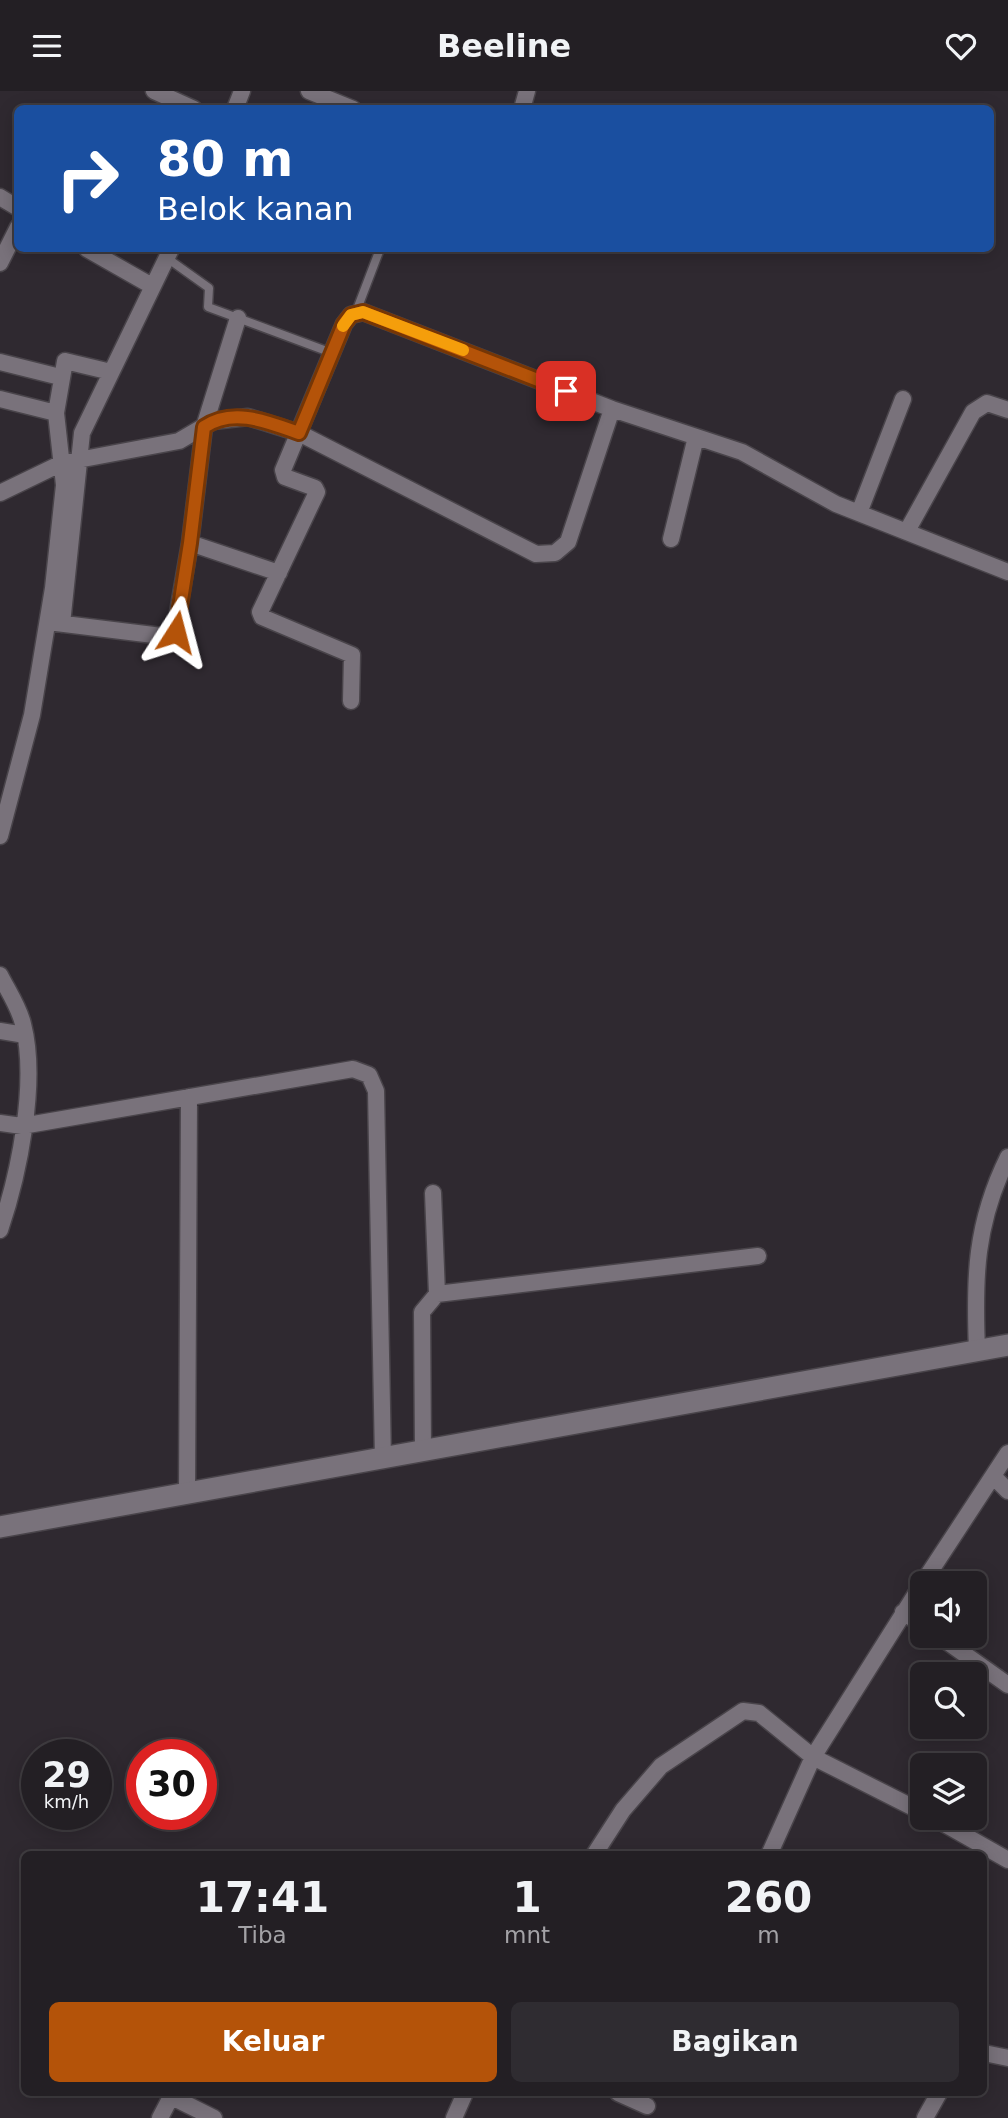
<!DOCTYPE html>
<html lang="id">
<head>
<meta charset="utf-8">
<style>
  body { margin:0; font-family:"DejaVu Sans",sans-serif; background:#2f2c31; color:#f1f3f6; height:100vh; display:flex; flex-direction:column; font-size:26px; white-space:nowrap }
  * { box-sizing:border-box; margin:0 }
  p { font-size:23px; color:#a3a2a6 }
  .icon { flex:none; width:38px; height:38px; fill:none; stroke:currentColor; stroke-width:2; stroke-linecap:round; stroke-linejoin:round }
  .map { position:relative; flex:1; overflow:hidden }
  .panel { position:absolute; left:21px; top:1760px; width:966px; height:245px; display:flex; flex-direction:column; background:#231f24; border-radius:10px; box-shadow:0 4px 18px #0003,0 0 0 2px #403d41 }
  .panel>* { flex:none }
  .top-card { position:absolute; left:14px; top:14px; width:980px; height:147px; border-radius:10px; box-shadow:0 4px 18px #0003,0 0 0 2px #403d41; background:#1a4fa0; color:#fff; overflow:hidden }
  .buttons { position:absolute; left:910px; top:1480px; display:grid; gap:14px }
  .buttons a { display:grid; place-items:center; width:77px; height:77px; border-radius:10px; background:#231f24; box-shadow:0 4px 18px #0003,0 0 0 2px #403d41; font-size:35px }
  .speed { position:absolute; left:21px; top:1648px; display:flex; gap:14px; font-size:35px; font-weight:700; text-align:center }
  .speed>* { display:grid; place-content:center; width:91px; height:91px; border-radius:50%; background:#231f24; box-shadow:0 4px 18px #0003,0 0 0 2px #403d41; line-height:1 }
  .speed small { font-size:18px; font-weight:400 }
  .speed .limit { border:10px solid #d22; background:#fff; color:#111 }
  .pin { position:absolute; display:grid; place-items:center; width:60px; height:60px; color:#fff; margin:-30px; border-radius:14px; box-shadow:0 4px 10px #0006 }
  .me { position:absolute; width:77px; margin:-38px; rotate:9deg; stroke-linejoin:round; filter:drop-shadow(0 0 5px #0008) }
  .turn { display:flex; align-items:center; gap:24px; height:147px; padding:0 28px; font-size:32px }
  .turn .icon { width:91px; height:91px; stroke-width:2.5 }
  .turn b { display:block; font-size:49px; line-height:60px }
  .eta { display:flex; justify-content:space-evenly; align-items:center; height:119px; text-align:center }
  .eta b { font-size:42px; font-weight:600; line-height:49px }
  .primary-button { display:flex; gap:14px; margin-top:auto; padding:14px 28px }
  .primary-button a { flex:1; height:80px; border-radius:10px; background:#b45309; color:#fff; font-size:28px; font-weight:600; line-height:80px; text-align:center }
  .primary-button a+a { background:#2f2c31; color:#f1f3f6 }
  header { display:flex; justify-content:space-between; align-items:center; height:91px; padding:0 28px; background:#231f24; font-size:32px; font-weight:600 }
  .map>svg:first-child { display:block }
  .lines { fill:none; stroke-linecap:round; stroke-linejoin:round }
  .lane-casing { stroke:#49444a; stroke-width:11 }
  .street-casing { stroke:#49444a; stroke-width:19 }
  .secondary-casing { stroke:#49444a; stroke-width:24 }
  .lane { stroke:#79727b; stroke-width:8 }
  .street { stroke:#79727b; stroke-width:16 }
  .secondary { stroke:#79727b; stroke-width:21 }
  .route-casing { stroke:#753606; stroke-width:18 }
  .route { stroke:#b45309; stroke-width:12 }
  .slow { stroke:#f59e0b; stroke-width:12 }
</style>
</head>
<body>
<header><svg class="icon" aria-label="menu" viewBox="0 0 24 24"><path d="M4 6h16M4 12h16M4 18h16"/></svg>Beeline<svg class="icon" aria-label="heart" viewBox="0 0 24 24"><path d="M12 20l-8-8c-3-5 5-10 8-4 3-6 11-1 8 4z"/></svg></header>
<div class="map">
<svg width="1008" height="2027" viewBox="0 0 1008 2027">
  <rect width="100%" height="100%" fill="#2f2930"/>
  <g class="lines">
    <g class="lane-casing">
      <path id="lane" d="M 167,167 L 209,197 L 208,216 L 332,262
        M 356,221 L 380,158"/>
    </g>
    <g class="street-casing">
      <path id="street" d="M 154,0 L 194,18
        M 309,0 L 353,18
        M 235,18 L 242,0
        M 522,18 L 527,0
        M 0,106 L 18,117
        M 87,158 L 152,195
        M 0,172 L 18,136
        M 0,271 L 60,286
        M 0,308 L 56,322 L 64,394 L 53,497 L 32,624 L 0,745
        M 56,322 L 65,270 L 111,281
        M 0,402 L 62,372 L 179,350 L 213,330 L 248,326 L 299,342 L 536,463 L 555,462 L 568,451 L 612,318
        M 859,422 L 903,308
        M 907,440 L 973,321 L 987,312 L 1008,319
        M 671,448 L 696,346
        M 190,452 L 279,482
        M 48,531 L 170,546 L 174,544 L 190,452 L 204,336 L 238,227
        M 62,533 L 82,342 L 171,158
        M 351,610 L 352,564 L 262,526 L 260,521 L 317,401 L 315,397 L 285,386 L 283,379 L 344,233 L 351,224 L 363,221 L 612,318 L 742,361 L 836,413 L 1008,481
        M 0,884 C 8,900 19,916 23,933 C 38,991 19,1083 0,1139
        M 0,940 L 25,944
        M 0,1032 L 22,1035 L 353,978 L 369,984 L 376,1000 L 383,1369
        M 437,1203 L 758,1165
        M 977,1259 C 974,1187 975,1133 1008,1066
        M 423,1360 L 422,1221 L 437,1203 L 433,1102
        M 994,1386 L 1008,1400
        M 187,1401 L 189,1006
        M 922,1493 L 1008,1362
        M 903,1521 L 922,1534
        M 939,1545 L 1008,1594
        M 934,1727 L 1008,1769
        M 594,1764 L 623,1719 L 661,1675 L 743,1620 L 759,1622 L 813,1666 L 922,1721
        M 769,1764 L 813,1666 L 922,1493
        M 984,1962 L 1008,1967
        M 618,2002 L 647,2015
        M 172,2006 L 214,2027
        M 160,2027 L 173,2002
        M 454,2027 L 465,2002
        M 925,2027 L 939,2002"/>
    </g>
    <g class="secondary-casing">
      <path id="secondary" d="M 0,1436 L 1008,1254"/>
    </g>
    <use href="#lane" class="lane"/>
    <use href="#street" class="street"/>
    <use href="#secondary" class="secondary"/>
  </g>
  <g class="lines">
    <g class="route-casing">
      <path id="route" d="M 176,541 L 190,452 L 204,336 C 233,316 268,331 299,342 L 344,233 L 351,224 L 363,221 L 566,300"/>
    </g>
    <use href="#route" class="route"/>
    <path class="slow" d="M 343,235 L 351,224 L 363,221 L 463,259"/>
  </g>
</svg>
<div class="buttons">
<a><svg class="icon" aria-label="sound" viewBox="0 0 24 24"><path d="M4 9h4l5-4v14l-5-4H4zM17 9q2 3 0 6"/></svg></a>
<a><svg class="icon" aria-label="search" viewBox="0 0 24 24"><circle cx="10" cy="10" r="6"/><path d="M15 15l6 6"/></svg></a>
<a><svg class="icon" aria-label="layers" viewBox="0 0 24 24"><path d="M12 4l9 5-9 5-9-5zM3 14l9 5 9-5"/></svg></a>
</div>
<div class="speed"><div>29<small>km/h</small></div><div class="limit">30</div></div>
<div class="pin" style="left:566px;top:300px;background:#d93025"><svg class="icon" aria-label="arrive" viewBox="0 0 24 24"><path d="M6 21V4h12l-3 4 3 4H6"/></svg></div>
<svg class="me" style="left:176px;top:541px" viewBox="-20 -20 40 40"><path d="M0-17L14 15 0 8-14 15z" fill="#b45309" stroke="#fff" stroke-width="4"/></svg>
<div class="top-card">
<div class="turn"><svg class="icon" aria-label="right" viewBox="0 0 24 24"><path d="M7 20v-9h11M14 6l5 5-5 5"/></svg><div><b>80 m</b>Belok kanan</div></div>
</div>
<section class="panel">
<div class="eta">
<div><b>17:41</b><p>Tiba</p></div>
<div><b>1</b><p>mnt</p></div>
<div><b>260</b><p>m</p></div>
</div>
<div class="primary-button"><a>Keluar</a><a>Bagikan</a></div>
</section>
</div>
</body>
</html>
